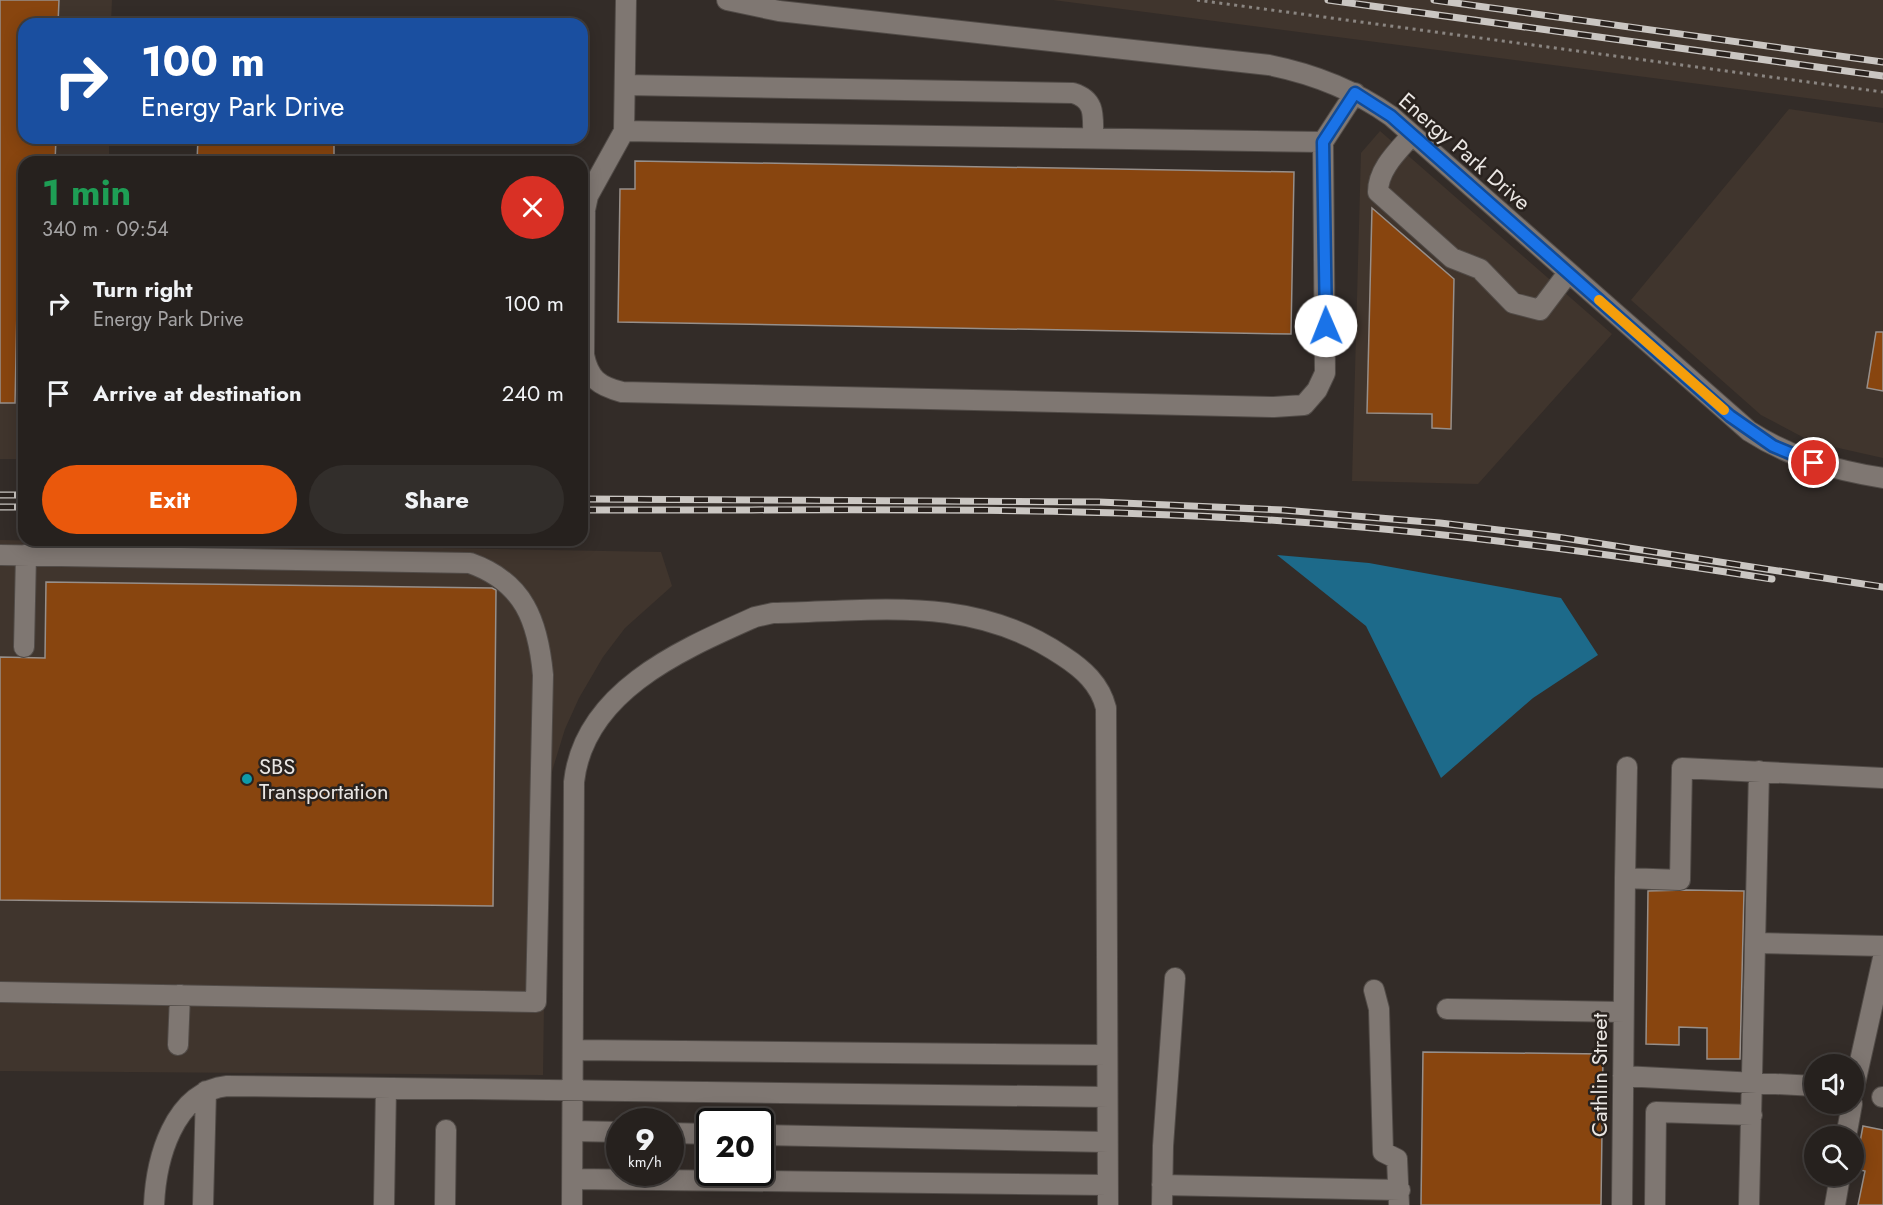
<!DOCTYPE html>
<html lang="en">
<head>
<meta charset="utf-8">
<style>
  body { margin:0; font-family:Jost,sans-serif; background:#322e2b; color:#f1f3f6; height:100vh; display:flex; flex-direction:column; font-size:22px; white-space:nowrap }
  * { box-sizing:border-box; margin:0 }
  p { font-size:20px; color:#a4a3a4 }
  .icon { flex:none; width:33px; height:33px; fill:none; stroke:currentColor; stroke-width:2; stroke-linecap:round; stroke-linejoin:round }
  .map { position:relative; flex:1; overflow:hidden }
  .sheet { position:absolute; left:18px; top:156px; width:570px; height:390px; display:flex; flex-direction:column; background:#26211e; border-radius:18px; box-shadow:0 3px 15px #0003,0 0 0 2px #423e3c }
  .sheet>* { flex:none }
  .banner { position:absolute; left:18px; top:18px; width:570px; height:126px; border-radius:18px; box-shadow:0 3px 15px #0003,0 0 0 2px #423e3c; background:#1a4fa0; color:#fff; overflow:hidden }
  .fabs { position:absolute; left:1804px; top:1054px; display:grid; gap:12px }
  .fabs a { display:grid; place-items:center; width:60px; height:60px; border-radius:50%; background:#26211e; box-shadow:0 3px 15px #0003,0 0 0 2px #423e3c; font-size:30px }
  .speed { position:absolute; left:606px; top:1108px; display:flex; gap:12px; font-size:30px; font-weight:700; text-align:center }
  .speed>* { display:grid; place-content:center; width:78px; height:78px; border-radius:50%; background:#26211e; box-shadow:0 3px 15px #0003,0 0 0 2px #423e3c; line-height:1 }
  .speed small { font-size:15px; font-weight:400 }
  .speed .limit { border:3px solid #111; border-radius:9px; background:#fff; color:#111 }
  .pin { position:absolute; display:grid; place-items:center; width:51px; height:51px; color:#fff; margin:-26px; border:3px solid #fff; border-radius:50%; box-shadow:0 2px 6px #0007 }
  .me { position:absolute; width:66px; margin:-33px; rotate:359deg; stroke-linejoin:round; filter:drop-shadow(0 0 4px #0008) }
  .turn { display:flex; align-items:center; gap:21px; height:126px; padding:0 24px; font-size:27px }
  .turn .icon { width:78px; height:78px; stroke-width:2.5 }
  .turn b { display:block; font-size:42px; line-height:51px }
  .round { display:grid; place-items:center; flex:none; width:63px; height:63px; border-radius:32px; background:#322e2b }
  .summary { display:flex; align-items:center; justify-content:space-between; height:102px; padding:0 24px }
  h1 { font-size:36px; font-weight:700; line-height:45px; color:#1e9e55 }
  .action { display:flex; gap:12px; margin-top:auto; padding:12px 24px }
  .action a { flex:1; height:69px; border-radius:36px; background:#ea580c; color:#fff; font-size:24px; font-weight:700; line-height:69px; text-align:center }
  .action a+a { background:#322e2b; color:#f1f3f6 }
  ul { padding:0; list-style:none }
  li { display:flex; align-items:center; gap:18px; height:90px; padding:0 24px }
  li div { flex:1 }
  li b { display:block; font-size:22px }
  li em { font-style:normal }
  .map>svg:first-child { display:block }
  .built { fill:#40352d }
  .water { fill:#1d6a8a }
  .building { fill:#88450f; stroke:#978f8a; stroke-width:1.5 }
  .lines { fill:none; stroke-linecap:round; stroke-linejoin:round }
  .minor-casing { stroke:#514b47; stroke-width:22 }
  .path { stroke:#8a8581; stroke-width:3; stroke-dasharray:3 4.5; stroke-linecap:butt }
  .minor { stroke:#7f7772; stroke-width:20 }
  .rail-casing { stroke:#cac6c2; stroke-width:7 }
  .rail { stroke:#29221e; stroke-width:4.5; stroke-dasharray:14; stroke-linecap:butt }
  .route-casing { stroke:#114b97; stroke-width:15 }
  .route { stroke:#1a73e8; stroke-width:10 }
  .slow { stroke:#f59e0b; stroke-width:10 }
  .culture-dot { fill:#0f9aa8; stroke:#29221e; stroke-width:2 }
  .labels { text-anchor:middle; stroke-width:5; stroke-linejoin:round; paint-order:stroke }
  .street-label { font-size:22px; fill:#eae6e3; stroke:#29221e }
  .poi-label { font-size:22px; fill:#eae6e3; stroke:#29221e; text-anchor:start }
</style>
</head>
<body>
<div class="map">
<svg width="1883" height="1205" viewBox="0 0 1883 1205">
  <rect width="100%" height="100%" fill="#332c28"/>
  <path class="built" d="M 0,0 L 112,0 L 111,24 L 24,24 L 24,138 L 109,138 L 109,162 L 24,162 L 24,459 L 0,459 Z
    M 1053,0 L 1883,0 L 1883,108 Z
    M 1789,109 L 1883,123 L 1883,458 L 1812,442 L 1761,415 L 1631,300 Z
    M 1380,131 L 1612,334 L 1478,484 L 1352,481 L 1361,153 Z
    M 0,540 L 661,552 L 672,586 L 625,628 L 603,657 L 579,698 L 565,729 L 553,768 L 547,794 L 543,1075 L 0,1071 Z"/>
  <path class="water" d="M 1277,555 L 1369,563 L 1561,598 L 1598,655 L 1533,698 L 1441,778 L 1366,626 Z"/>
  <path class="building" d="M 0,0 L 59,0 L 58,24 L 24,24 L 24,138 L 56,138 L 55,162 L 24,162 L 24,309 L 17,308 L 15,403 L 0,403 Z
    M 198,138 L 334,138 L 334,162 L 197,162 Z
    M 635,161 L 1294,172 L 1291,334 L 618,322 L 620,189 L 635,189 Z
    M 1372,208 L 1454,279 L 1451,429 L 1432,428 L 1432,414 L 1367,413 Z
    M 1876,332 L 1883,332 L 1883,391 L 1867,388 Z
    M 46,582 L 492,588 L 496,590 L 493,906 L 0,900 L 0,657 L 45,658 Z
    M 1686,890 L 1744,891 L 1740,1059 L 1707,1059 L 1707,1028 L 1679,1027 L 1679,1045 L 1646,1044 L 1648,891 Z
    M 1423,1052 L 1603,1054 L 1601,1205 L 1421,1205 Z
    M 1863,1126 L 1883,1130 L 1883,1205 L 1858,1205 L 1865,1171 L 1855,1169 Z"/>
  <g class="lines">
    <g class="minor-casing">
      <path id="minor" d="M 626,0 L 624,131 L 588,196 L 585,210 L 584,355 C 589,379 599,386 622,392 L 1274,407 L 1304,405 L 1317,390 L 1325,373 L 1323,142 L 1355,93
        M 727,0 L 779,11 L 1269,65 C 1314,74 1353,89 1391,116 L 1749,431 C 1791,458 1834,470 1883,478
        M 625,85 L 1073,93 C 1096,100 1093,116 1093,137
        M 624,131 L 1323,142
        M 1412,135 C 1398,151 1378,169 1378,192 L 1452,258 L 1480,269 L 1513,303 L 1540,310 L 1568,273
        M 0,555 L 470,563 C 524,582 538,621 543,675 L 536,1002 L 0,992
        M 24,647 L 26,555
        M 1625,878 L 1627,767
        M 1756,943 L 1883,946
        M 1374,990 L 1379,1009 L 1383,1152 L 1397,1159 L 1399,1205
        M 1447,1009 L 1623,1012
        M 178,1045 L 180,995
        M 575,1050 L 1107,1055
        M 1623,1076 L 1815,1086
        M 1854,1088 L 1883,958
        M 1882,1097 L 1883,1097
        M 573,1131 L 620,1132
        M 670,1133 L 710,1134
        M 760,1135 L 1107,1142
        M 1846,1137 L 1852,1104
        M 573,1179 L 1107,1185
        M 1162,1185 L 1400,1190
        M 154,1205 C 156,1160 173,1092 227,1086 L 1107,1097
        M 203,1205 L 206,1091
        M 384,1205 L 386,1088
        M 445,1205 L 446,1130
        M 572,1205 L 574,782 C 584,691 681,650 755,617 L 773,613 C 878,611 972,594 1063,656 C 1083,669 1100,684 1106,708 L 1108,1205
        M 1162,1205 L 1163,1146 L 1175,978
        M 1622,1205 L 1625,878 L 1680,880 L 1682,768 L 1883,778
        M 1655,1205 L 1656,1112 L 1752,1115
        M 1749,1205 L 1759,771
        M 1835,1205 L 1840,1176"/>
    </g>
    <path class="path" d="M 1197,0 L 1883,92"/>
    <use href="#minor" class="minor"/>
    <g class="rail-casing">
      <path id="rail" d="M 1328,0 L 1883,76
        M 1434,0 L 1883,62
        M 0,495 L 24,495
        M 582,499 L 1099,502 L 1283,510 L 1440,523 L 1557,537 L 1883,587
        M 0,507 L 24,507
        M 582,510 C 816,511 1051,505 1284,521 C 1448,532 1610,554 1772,579"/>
    </g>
    <use href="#rail" class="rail"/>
  </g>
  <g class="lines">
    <g class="route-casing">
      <path id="route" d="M 1326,326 L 1323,142 L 1355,93 L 1391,116 L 1730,416 L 1773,446 L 1814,463"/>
    </g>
    <use href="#route" class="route"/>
    <path class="slow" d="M 1599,300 L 1724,410"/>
  </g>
  <circle class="culture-dot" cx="247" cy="779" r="6"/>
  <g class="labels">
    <g class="street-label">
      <text transform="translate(1465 151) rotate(41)" y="8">Energy Park Drive</text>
      <text transform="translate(1599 1075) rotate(-90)" y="8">Cathlin Street</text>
    </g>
    <g class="poi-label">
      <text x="259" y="774">SBS<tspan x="259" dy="25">Transportation</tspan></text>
    </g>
  </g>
</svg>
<div class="fabs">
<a><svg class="icon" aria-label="sound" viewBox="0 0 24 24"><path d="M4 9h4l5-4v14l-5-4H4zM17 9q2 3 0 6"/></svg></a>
<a><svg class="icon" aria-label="search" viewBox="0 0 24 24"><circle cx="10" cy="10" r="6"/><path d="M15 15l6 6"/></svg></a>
</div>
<div class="speed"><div>9<small>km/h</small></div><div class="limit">20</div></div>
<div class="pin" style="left:1814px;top:463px;background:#d93025"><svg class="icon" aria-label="arrive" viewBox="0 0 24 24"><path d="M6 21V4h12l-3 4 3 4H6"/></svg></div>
<svg class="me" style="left:1326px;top:326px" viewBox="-20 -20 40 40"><circle r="19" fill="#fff"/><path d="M0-13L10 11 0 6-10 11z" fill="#1a73e8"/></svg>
<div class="banner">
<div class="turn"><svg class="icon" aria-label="right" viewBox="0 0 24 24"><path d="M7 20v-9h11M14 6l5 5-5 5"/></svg><div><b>100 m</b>Energy Park Drive</div></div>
</div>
<section class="sheet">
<div class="summary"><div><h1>1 min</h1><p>340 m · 09:54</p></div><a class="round" style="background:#d93025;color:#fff"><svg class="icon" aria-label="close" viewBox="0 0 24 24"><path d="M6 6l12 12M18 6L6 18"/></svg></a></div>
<ul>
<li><svg class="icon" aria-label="right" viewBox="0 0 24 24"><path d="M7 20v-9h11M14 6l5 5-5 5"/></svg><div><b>Turn right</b><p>Energy Park Drive</p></div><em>100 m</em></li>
<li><svg class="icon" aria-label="arrive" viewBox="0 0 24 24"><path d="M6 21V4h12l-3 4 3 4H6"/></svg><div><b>Arrive at destination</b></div><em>240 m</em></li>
</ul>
<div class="action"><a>Exit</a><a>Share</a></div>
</section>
</div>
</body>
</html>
